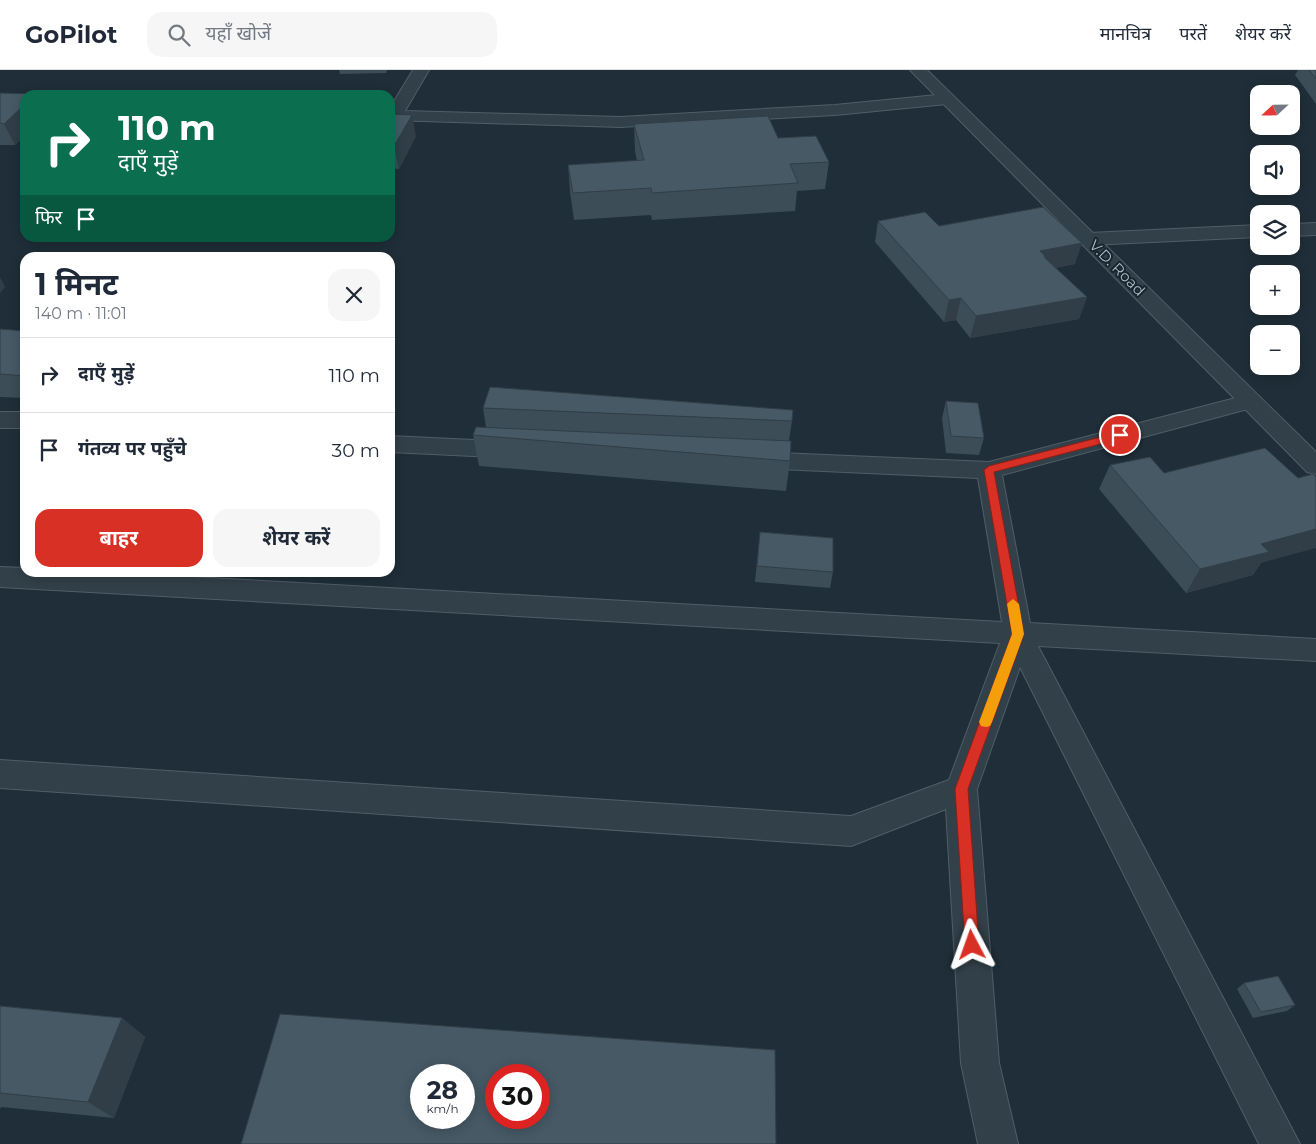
<!DOCTYPE html>
<html lang="hi">
<head>
<meta charset="utf-8">
<style>
  body { margin:0; font-family:Montserrat,"Noto Sans Devanagari",sans-serif; background:#f6f6f7; color:#1f2937; height:100vh; display:flex; flex-direction:column; font-size:19px; white-space:nowrap }
  * { box-sizing:border-box; margin:0 }
  p { font-size:16px; color:#747a83 }
  .icon { flex:none; width:28px; height:28px; fill:none; stroke:currentColor; stroke-width:2; stroke-linecap:round; stroke-linejoin:round }
  .map { position:relative; flex:1; overflow:hidden }
  .panel { position:absolute; left:20px; top:182px; width:375px; height:325px; display:flex; flex-direction:column; background:#fff; border-radius:15px; box-shadow:0 2px 12px #0003 }
  .panel>* { flex:none }
  .banner { position:absolute; left:20px; top:20px; width:375px; height:152px; border-radius:15px; box-shadow:0 2px 12px #0003; background:#0b6e4f; color:#fff; overflow:hidden }
  .needle { width:32px; rotate:248deg }
  .tools { position:absolute; left:1250px; top:15px; display:grid; gap:10px }
  .tools a { display:grid; place-items:center; width:50px; height:50px; border-radius:10px; background:#fff; box-shadow:0 2px 12px #0003; font-size:25px }
  .speed { position:absolute; left:410px; top:994px; display:flex; gap:10px; font-size:25px; font-weight:700; text-align:center }
  .speed>* { display:grid; place-content:center; width:65px; height:65px; border-radius:50%; background:#fff; box-shadow:0 2px 12px #0003; line-height:1 }
  .speed small { font-size:12px; font-weight:400 }
  .speed .limit { border:8px solid #d22; background:#fff; color:#111 }
  .pin { position:absolute; display:grid; place-items:center; width:42px; height:42px; color:#fff; margin:-21px; border:2px solid #fff; border-radius:50%; box-shadow:0 1px 5px #0007 }
  .me { position:absolute; width:55px; margin:-28px; rotate:356deg; stroke-linejoin:round; filter:drop-shadow(0 0 4px #0008) }
  .turn { display:flex; align-items:center; gap:18px; height:105px; padding:0 15px; font-size:22px }
  .turn .icon { width:65px; height:65px; stroke-width:2.5 }
  .turn b { display:block; font-size:35px; line-height:42px }
  .then { display:flex; align-items:center; height:48px; padding:0 15px; background:#0003; gap:10px; font-size:19px }
  .round { display:grid; place-items:center; flex:none; width:52px; height:52px; border-radius:15px; background:#f6f6f7 }
  .summary { display:flex; align-items:center; justify-content:space-between; height:85px; padding:0 15px }
  h1 { font-size:30px; font-weight:700; line-height:38px }
  .cta { display:flex; gap:10px; margin-top:auto; padding:10px 15px }
  .cta a { flex:1; height:58px; border-radius:15px; background:#d93025; color:#fff; font-size:20px; font-weight:700; line-height:58px; text-align:center }
  .cta a+a { background:#f6f6f7; color:#1f2937 }
  ul { padding:0; list-style:none }
  li { display:flex; align-items:center; gap:15px; height:75px; padding:0 15px; border-top:1px solid #e0e1e3 }
  li div { flex:1 }
  li b { display:block; font-size:19px }
  li em { font-style:normal }
  header { display:flex; align-items:center; gap:30px; box-sizing:border-box; height:70px; padding:0 25px; background:#fff; border-bottom:1px solid #e0e1e3 }
  header strong { font-size:24px }
  nav { display:flex; gap:28px; margin-inline-start:auto; font-size:18px }
  .search { width:350px; height:45px; background:#f6f6f7; display:flex; align-items:center; gap:12px; box-sizing:border-box; padding:0 18px; border-radius:15px; color:#747a83; font-size:19px }
  .map>svg:first-child { display:block }
  .lines { fill:none; stroke-linecap:round; stroke-linejoin:round }
  .minor-casing { stroke:#505e67; stroke-width:2 }
  .tertiary-casing { stroke:#505e67; stroke-width:2 }
  .minor { fill:#324049; fill-rule:evenodd }
  .tertiary { fill:#324049; fill-rule:evenodd }
  .wall { fill:#3c4d57 }
  .shaded-wall { fill:#313e47 }
  .building { fill:#465965; stroke:#313e47; fill-rule:evenodd }
  .route { fill:#d93025; stroke:#8d1f18 }
  .slow { fill:#f59e0b }
  .labels { text-anchor:middle; stroke-width:4; stroke-linejoin:round; paint-order:stroke }
  .far-street-label { font-size:15px; fill:#acbbc6; stroke:#18252d }
</style>
</head>
<body>
<header>
<strong>GoPilot</strong>
<div class="search"><svg class="icon" aria-label="search" viewBox="0 0 24 24"><circle cx="10" cy="10" r="6"/><path d="M15 15l6 6"/></svg>यहाँ खोजें</div>
<nav><a>मानचित्र</a><a>परतें</a><a>शेयर करें</a></nav>
</header>
<div class="map">
<svg width="1316" height="1074" viewBox="0 0 1316 1074">
  <rect width="100%" height="100%" fill="#1f2e38"/>
  <g class="lines">
    <g class="minor-casing">
      <path id="minor" d="M 413,0 L 429,0 L 405,41 L 620,47 L 835,35 L 947,24 L 953,26 L 955,29 L 953,32 L 947,34 L 835,45 L 620,57 L 390,50 L 390,38 Z
        M 1316,153 L 1316,165 L 1291,166 L 1291,154 Z
        M 1259,155 L 1259,167 L 1089,175 L 1082,173 L 1079,169 L 1082,165 L 1089,163 Z
        M 1251,324 L 1259,326 L 1262,331 L 1259,336 L 1002,405 L 1030,553 L 1316,569 L 1316,591 L 1038,576 L 1300,1074 L 1259,1074 L 1020,597 L 977,719 L 999,993 L 1018,1074 L 978,1074 L 961,993 L 946,739 L 851,776 L 0,718 L 0,690 L 851,746 L 949,710 L 1000,573 L 0,517 L 0,497 L 25,498 L 25,502 L 101,502 L 1002,552 L 978,408 L 754,398 L 745,396 L 742,390 L 745,384 L 754,382 L 989,392 Z
        M 0,342 L 25,342 L 25,358 L 0,358 Z
        M 390,366 L 513,372 L 521,374 L 525,380 L 521,386 L 513,388 L 390,382 Z"/>
    </g>
    <g class="tertiary-casing">
      <path id="tertiary" d="M 910,0 L 927,0 L 1316,382 L 1316,404 L 1307,402 Z"/>
    </g>
    <use href="#minor" class="minor"/>
    <use href="#tertiary" class="tertiary"/>
  </g>
  <path class="wall" d="M 339,0 L 387,0 L 386,3 L 340,4 Z
    M 1298,0 L 1316,0 L 1316,34 L 1295,5 Z
    M 0,23 L 35,25 L 25,25 L 25,66 L 15,75 L 0,75 Z
    M 390,44 L 416,66 L 399,99 L 390,98 Z
    M 634,54 L 778,68 L 829,92 L 825,119 L 797,121 L 795,141 L 652,150 L 651,145 L 574,150 L 570,122 L 568,95 L 637,91 L 635,81 Z
    M 878,151 L 939,156 L 1075,194 L 1055,198 L 1087,227 L 1079,249 L 970,268 L 956,250 L 944,252 L 875,172 Z
    M 0,259 L 25,261 L 25,328 L 0,327 Z
    M 946,331 L 984,368 L 979,385 L 946,383 L 942,348 Z
    M 483,338 L 792,351 L 789,371 L 790,391 L 786,421 L 479,396 L 473,365 L 486,358 Z
    M 1110,395 L 1164,403 L 1298,408 L 1261,493 L 1253,505 L 1186,523 L 1099,419 Z
    M 760,462 L 833,502 L 830,518 L 755,512 Z
    M 1244,913 L 1295,935 L 1287,941 L 1253,948 L 1237,919 Z
    M 0,936 L 122,948 L 145,967 L 114,1048 L 1,1037 L 0,1039 Z"/>
  <path class="shaded-wall" d="M 25,34 L 25,66 L 15,75 L 4,54 Z
    M 412,45 L 416,66 L 399,99 L 394,76 Z
    M 1082,173 L 1075,194 L 1042,200 L 1040,181 Z
    M 0,207 L 5,217 L 0,223 Z
    M 1087,227 L 1079,249 L 970,268 L 976,246 Z
    M 961,228 L 956,250 L 944,252 L 949,230 Z
    M 1316,459 L 1316,478 L 1261,493 L 1253,505 L 1186,523 L 1200,499 L 1261,474 Z
    M 122,948 L 145,967 L 114,1048 L 88,1032 Z"/>
  <path class="building" d="M 1309,0 L 1316,0 L 1316,9 Z
    M 0,23 L 35,24 L 25,25 L 25,34 L 4,54 L 0,53 Z
    M 390,44 L 412,45 L 394,76 L 390,76 Z
    M 768,46 L 778,68 L 816,66 L 829,92 L 790,94 L 798,113 L 652,123 L 651,118 L 573,123 L 568,95 L 644,90 L 634,54 Z
    M 1043,137 L 1082,173 L 1040,181 L 1046,187 L 1044,187 L 1087,227 L 976,246 L 961,228 L 949,230 L 878,151 L 925,142 L 939,156 Z
    M 0,259 L 25,261 L 25,306 L 0,304 Z
    M 490,317 L 793,340 L 792,351 L 483,338 Z
    M 946,331 L 978,333 L 984,368 L 951,366 Z
    M 476,357 L 791,371 L 790,391 L 473,365 Z
    M 1265,378 L 1298,408 L 1313,404 L 1316,407 L 1316,459 L 1261,474 L 1269,482 L 1200,499 L 1110,395 L 1150,387 L 1164,403 Z
    M 760,462 L 833,468 L 833,502 L 757,496 Z
    M 1278,906 L 1295,935 L 1261,942 L 1244,913 Z
    M 0,936 L 122,948 L 88,1032 L 0,1023 Z
    M 280,944 L 775,980 L 776,1074 L 241,1074 ZM 421,1005 L 464,1005 L 464,1048 L 421,1048 ZM 496,1005 L 539,1005 L 539,1048 L 496,1048 Z"/>
  <path class="route" d="M 1120,362 L 1125,365 L 1123,368 L 994,402 L 1024,564 L 968,719 L 979,875 L 977,880 L 972,882 L 967,880 L 965,875 L 955,719 L 1012,564 L 984,400 L 989,396 Z"/>
  <path class="slow" d="M 1013,529 L 1019,534 L 1024,564 L 992,652 L 990,656 L 986,657 L 981,656 L 979,652 L 1012,564 L 1007,534 Z"/>
  <g class="labels">
    <g class="far-street-label">
      <text transform="translate(1117 198) rotate(45)" y="5">V.D. Road</text>
    </g>
  </g>
</svg>
<div class="tools">
<a><svg class="needle" viewBox="-14 -14 28 28"><path d="M0-13l5 13h-10z" fill="#e53935"/><path d="M0 13l5-13h-10z" fill="#747a83"/></svg></a>
<a><svg class="icon" aria-label="sound" viewBox="0 0 24 24"><path d="M4 9h4l5-4v14l-5-4H4zM17 9q2 3 0 6"/></svg></a>
<a><svg class="icon" aria-label="layers" viewBox="0 0 24 24"><path d="M12 4l9 5-9 5-9-5zM3 14l9 5 9-5"/></svg></a>
<a>+</a>
<a>−</a>
</div>
<div class="speed"><div>28<small>km/h</small></div><div class="limit">30</div></div>
<div class="pin" style="left:1120px;top:365px;background:#d93025"><svg class="icon" aria-label="arrive" viewBox="0 0 24 24"><path d="M6 21V4h12l-3 4 3 4H6"/></svg></div>
<svg class="me" style="left:972px;top:875px" viewBox="-20 -20 40 40"><path d="M0-17L14 15 0 8-14 15z" fill="#d93025" stroke="#fff" stroke-width="4"/></svg>
<div class="banner">
<div class="turn"><svg class="icon" aria-label="right" viewBox="0 0 24 24"><path d="M7 20v-9h11M14 6l5 5-5 5"/></svg><div><b>110 m</b>दाएँ मुड़ें</div></div>
<div class="then">फिर<svg class="icon" aria-label="arrive" viewBox="0 0 24 24"><path d="M6 21V4h12l-3 4 3 4H6"/></svg></div>
</div>
<section class="panel">
<div class="summary"><div><h1>1 मिनट</h1><p>140 m · 11:01</p></div><a class="round"><svg class="icon" aria-label="close" viewBox="0 0 24 24"><path d="M6 6l12 12M18 6L6 18"/></svg></a></div>
<ul>
<li><svg class="icon" aria-label="right" viewBox="0 0 24 24"><path d="M7 20v-9h11M14 6l5 5-5 5"/></svg><div><b>दाएँ मुड़ें</b></div><em>110 m</em></li>
<li><svg class="icon" aria-label="arrive" viewBox="0 0 24 24"><path d="M6 21V4h12l-3 4 3 4H6"/></svg><div><b>गंतव्य पर पहुँचे</b></div><em>30 m</em></li>
</ul>
<div class="cta"><a>बाहर</a><a>शेयर करें</a></div>
</section>
</div>
</body>
</html>
